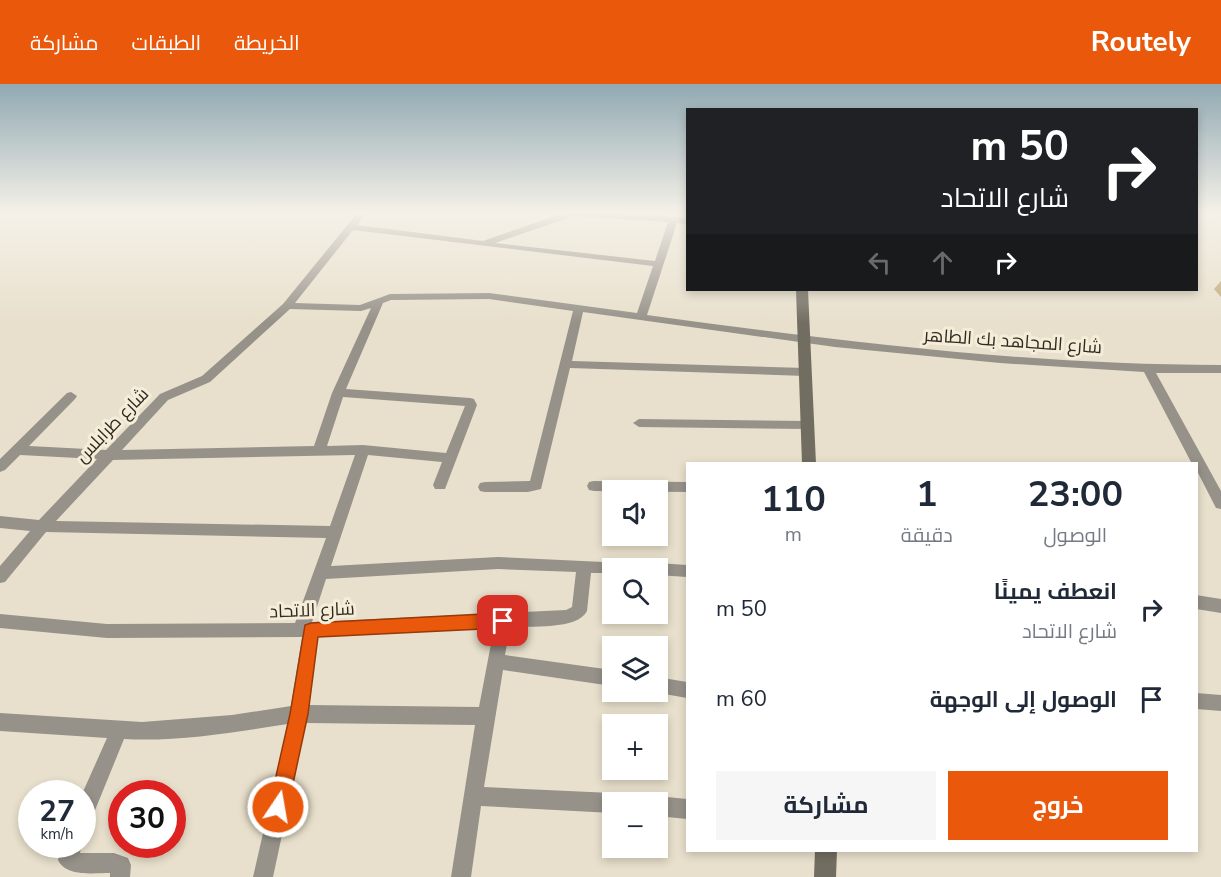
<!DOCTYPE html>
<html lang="ar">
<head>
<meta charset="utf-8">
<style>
  body { margin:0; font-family:"Nunito Sans",Cairo,sans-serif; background:#f6f6f7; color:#1f2937; direction:rtl; height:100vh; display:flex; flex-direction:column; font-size:22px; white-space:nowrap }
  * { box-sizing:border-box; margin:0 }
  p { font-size:20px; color:#747a83 }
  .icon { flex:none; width:33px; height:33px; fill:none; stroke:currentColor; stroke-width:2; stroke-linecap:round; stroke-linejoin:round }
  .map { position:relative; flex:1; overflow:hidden; direction:ltr }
  .details { position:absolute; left:686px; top:378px; width:512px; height:390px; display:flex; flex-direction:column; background:#fff; border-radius:0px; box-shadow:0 3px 9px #0003; direction:rtl }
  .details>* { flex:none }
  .guide { position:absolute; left:686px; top:24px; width:512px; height:183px; border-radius:0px; box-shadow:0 3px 9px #0003; direction:rtl; background:#202124; color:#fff; overflow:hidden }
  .fabs { position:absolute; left:602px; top:396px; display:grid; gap:12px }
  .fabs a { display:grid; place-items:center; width:66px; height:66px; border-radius:0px; background:#fff; box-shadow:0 3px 9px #0003; font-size:30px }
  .speed { position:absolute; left:18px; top:696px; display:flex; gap:12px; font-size:30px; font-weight:700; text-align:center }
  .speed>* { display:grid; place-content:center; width:78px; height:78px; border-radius:50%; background:#fff; box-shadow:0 3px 9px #0003; line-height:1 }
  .speed small { font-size:15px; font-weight:400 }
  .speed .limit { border:9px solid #d22; background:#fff; color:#111 }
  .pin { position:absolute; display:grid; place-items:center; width:51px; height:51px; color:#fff; margin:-26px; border-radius:12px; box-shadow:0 3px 9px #0006 }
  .me { position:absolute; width:66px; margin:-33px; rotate:12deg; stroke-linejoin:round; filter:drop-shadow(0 0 4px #0008) }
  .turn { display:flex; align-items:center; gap:21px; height:126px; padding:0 30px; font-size:27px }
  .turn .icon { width:78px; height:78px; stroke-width:2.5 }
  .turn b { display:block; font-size:42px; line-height:51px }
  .lanes { display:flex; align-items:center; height:57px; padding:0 30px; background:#0003; justify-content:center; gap:30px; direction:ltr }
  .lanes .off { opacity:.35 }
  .eta { display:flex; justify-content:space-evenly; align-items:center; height:102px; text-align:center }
  .eta b { font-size:36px; font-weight:700; line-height:42px }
  .cta { display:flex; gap:12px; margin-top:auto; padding:12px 30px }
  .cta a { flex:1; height:69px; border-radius:0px; background:#ea580c; color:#fff; font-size:24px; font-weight:700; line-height:69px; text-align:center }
  .cta a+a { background:#f6f6f7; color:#1f2937 }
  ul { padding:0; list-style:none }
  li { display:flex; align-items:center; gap:18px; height:90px; padding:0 30px }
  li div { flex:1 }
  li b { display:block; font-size:22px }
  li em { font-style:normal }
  header { display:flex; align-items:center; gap:36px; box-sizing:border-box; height:84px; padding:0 30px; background:#ea580c; color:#fff }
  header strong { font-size:28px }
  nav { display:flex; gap:33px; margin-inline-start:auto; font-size:21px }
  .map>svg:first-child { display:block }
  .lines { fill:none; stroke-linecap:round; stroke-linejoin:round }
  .street { fill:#96928a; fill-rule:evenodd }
  .secondary { fill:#726d61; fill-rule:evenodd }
  .wall { fill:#bda977 }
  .route { fill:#ea580c; stroke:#983908; stroke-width:1.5 }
  .labels { text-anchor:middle; stroke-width:6; stroke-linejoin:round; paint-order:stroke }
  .street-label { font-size:18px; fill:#2d2a22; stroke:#f6edd9 }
</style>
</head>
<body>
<header>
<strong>Routely</strong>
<nav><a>الخريطة</a><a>الطبقات</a><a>مشاركة</a></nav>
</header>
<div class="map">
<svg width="1221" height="793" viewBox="0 0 1221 793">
  <rect width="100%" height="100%" fill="#e8e0cc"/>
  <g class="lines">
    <path class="street" d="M 358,128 L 367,128 L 357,141 L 483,157 L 566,128 L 604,128 L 687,134 L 687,140 L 677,139 L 647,231 C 837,257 1029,281 1221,281 L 1221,289 L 1156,289 L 1221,407 L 1221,425 L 1216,424 L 1196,385 L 1196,380 L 1192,380 L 1144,288 L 1000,279 L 835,263 L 583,228 L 572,277 L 805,284 L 811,288 L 805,292 L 570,284 L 541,405 L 528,408 L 485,408 L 480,407 L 478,403 L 480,399 L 485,398 L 530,397 L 573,227 L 489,215 L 391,216 L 383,219 L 346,305 L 470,314 L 474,315 L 477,321 L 445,405 L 435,405 L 433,401 L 442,378 L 368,371 L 331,482 L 498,473 L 646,480 L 648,484 L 612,484 L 612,489 L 591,489 L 587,527 C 578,546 529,542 510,543 L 505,571 L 612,586 L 612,602 L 503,586 L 484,703 L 612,709 L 619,712 L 621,718 L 612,718 L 612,729 L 481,722 L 471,793 L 451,793 L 475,641 L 306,639 L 273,793 L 253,793 L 288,640 C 235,648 178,658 124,655 L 89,741 L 82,743 L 82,710 L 107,654 L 0,647 L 0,629 L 142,638 L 232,631 L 291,622 L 302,553 L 107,554 L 0,544 L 0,530 L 107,540 L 295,539 L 326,454 L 46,448 L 5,498 L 0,499 L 0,482 L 30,447 L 0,444 L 0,432 L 39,436 L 97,375 L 20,371 L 5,386 L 0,388 L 0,375 L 67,309 L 71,308 L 77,312 L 75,315 L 29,362 L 106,366 L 160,310 L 202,292 L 283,220 ZM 574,132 L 668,138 L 655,177 L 495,159 ZM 353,146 L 653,182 L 637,229 L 489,209 L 390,210 L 360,221 L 295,219 ZM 371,224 L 332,309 L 314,362 L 122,366 L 168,316 L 210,298 L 290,225 L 361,227 ZM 343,313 L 465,322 L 446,369 L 363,361 L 327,362 ZM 355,371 L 330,442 L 56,437 L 113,376 ZM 498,485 L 576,488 L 572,523 L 566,526 L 312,538 L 326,495 ZM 494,544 L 479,623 L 309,621 L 318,552 Z
      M 639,335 L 807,337 L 813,341 L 807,345 L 639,343 L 633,339 Z
      M 594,397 L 687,398 L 687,408 L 594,407 L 589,406 L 587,402 L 589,398 Z
      M 657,479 L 687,481 L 687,493 L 657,491 L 657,484 L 650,484 L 652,481 Z
      M 1196,511 L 1221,515 L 1221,529 L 1196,525 Z
      M 657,593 L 687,598 L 687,614 L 653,608 L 657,608 Z
      M 1196,609 L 1221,611 L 1221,627 L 1196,625 Z
      M 657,712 L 687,715 L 687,735 L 657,732 L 657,718 L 649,718 L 650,715 Z
      M 62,760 L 82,760 L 80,769 L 114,769 L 128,774 L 131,781 L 130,793 L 110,793 L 110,789 C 93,789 66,793 58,776 Z"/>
    <path class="secondary" d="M 796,206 L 808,206 L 816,380 L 802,380 Z
      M 815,766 L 837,766 L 836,793 L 814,793 Z"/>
  </g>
  <path class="wall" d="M 1221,197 L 1221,213 L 1214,205 Z"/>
  <linearGradient id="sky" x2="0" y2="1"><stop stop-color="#91a9b2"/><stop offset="0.54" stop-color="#f5f1e8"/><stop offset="1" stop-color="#f5f1e8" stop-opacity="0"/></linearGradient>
  <rect width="1221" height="239" fill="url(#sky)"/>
  <path class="route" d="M 503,529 L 509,531 L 511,537 L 509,542 L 503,544 L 318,553 L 308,630 L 288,723 L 285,730 L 278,733 L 272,730 L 269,723 L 290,630 L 305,541 L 311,539 Z"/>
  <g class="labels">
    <g class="street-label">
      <text transform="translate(1013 257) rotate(4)" y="6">شارع المجاهد بك الطاهر</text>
      <text transform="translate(112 341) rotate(-46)" y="6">شارع طرابلس</text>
      <text transform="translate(312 526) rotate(-2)" y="6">شارع الاتحاد</text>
    </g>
  </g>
</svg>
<div class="fabs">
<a><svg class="icon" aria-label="sound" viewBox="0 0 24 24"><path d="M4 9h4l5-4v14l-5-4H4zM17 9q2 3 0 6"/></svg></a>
<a><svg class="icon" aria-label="search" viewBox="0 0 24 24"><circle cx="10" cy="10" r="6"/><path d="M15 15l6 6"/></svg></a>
<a><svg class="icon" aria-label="layers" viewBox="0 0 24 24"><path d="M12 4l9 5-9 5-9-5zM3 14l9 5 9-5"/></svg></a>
<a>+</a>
<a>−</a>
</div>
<div class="speed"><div>27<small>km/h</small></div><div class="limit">30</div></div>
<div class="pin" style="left:503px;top:537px;background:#d93025"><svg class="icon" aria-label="arrive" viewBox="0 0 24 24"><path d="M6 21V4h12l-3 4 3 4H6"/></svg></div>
<svg class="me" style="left:278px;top:723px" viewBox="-20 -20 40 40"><circle r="17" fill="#ea580c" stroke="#fff" stroke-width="3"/><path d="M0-11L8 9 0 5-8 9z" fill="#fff"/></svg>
<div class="guide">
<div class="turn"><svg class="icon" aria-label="right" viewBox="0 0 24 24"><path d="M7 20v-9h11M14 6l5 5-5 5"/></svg><div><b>50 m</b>شارع الاتحاد</div></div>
<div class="lanes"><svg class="icon off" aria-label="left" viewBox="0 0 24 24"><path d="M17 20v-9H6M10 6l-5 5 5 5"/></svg><svg class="icon off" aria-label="ahead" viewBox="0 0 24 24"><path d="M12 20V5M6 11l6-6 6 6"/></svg><svg class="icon" aria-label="right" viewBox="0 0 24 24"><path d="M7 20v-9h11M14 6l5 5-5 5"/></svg></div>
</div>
<section class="details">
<div class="eta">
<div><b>23:00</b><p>الوصول</p></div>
<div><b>1</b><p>دقيقة</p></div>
<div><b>110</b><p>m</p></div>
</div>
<ul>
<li><svg class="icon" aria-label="right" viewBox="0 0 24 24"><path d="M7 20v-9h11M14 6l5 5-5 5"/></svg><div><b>انعطف يمينًا</b><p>شارع الاتحاد</p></div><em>50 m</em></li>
<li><svg class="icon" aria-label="arrive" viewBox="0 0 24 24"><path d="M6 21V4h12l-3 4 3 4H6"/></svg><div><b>الوصول إلى الوجهة</b></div><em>60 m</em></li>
</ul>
<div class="cta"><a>خروج</a><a>مشاركة</a></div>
</section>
</div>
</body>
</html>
